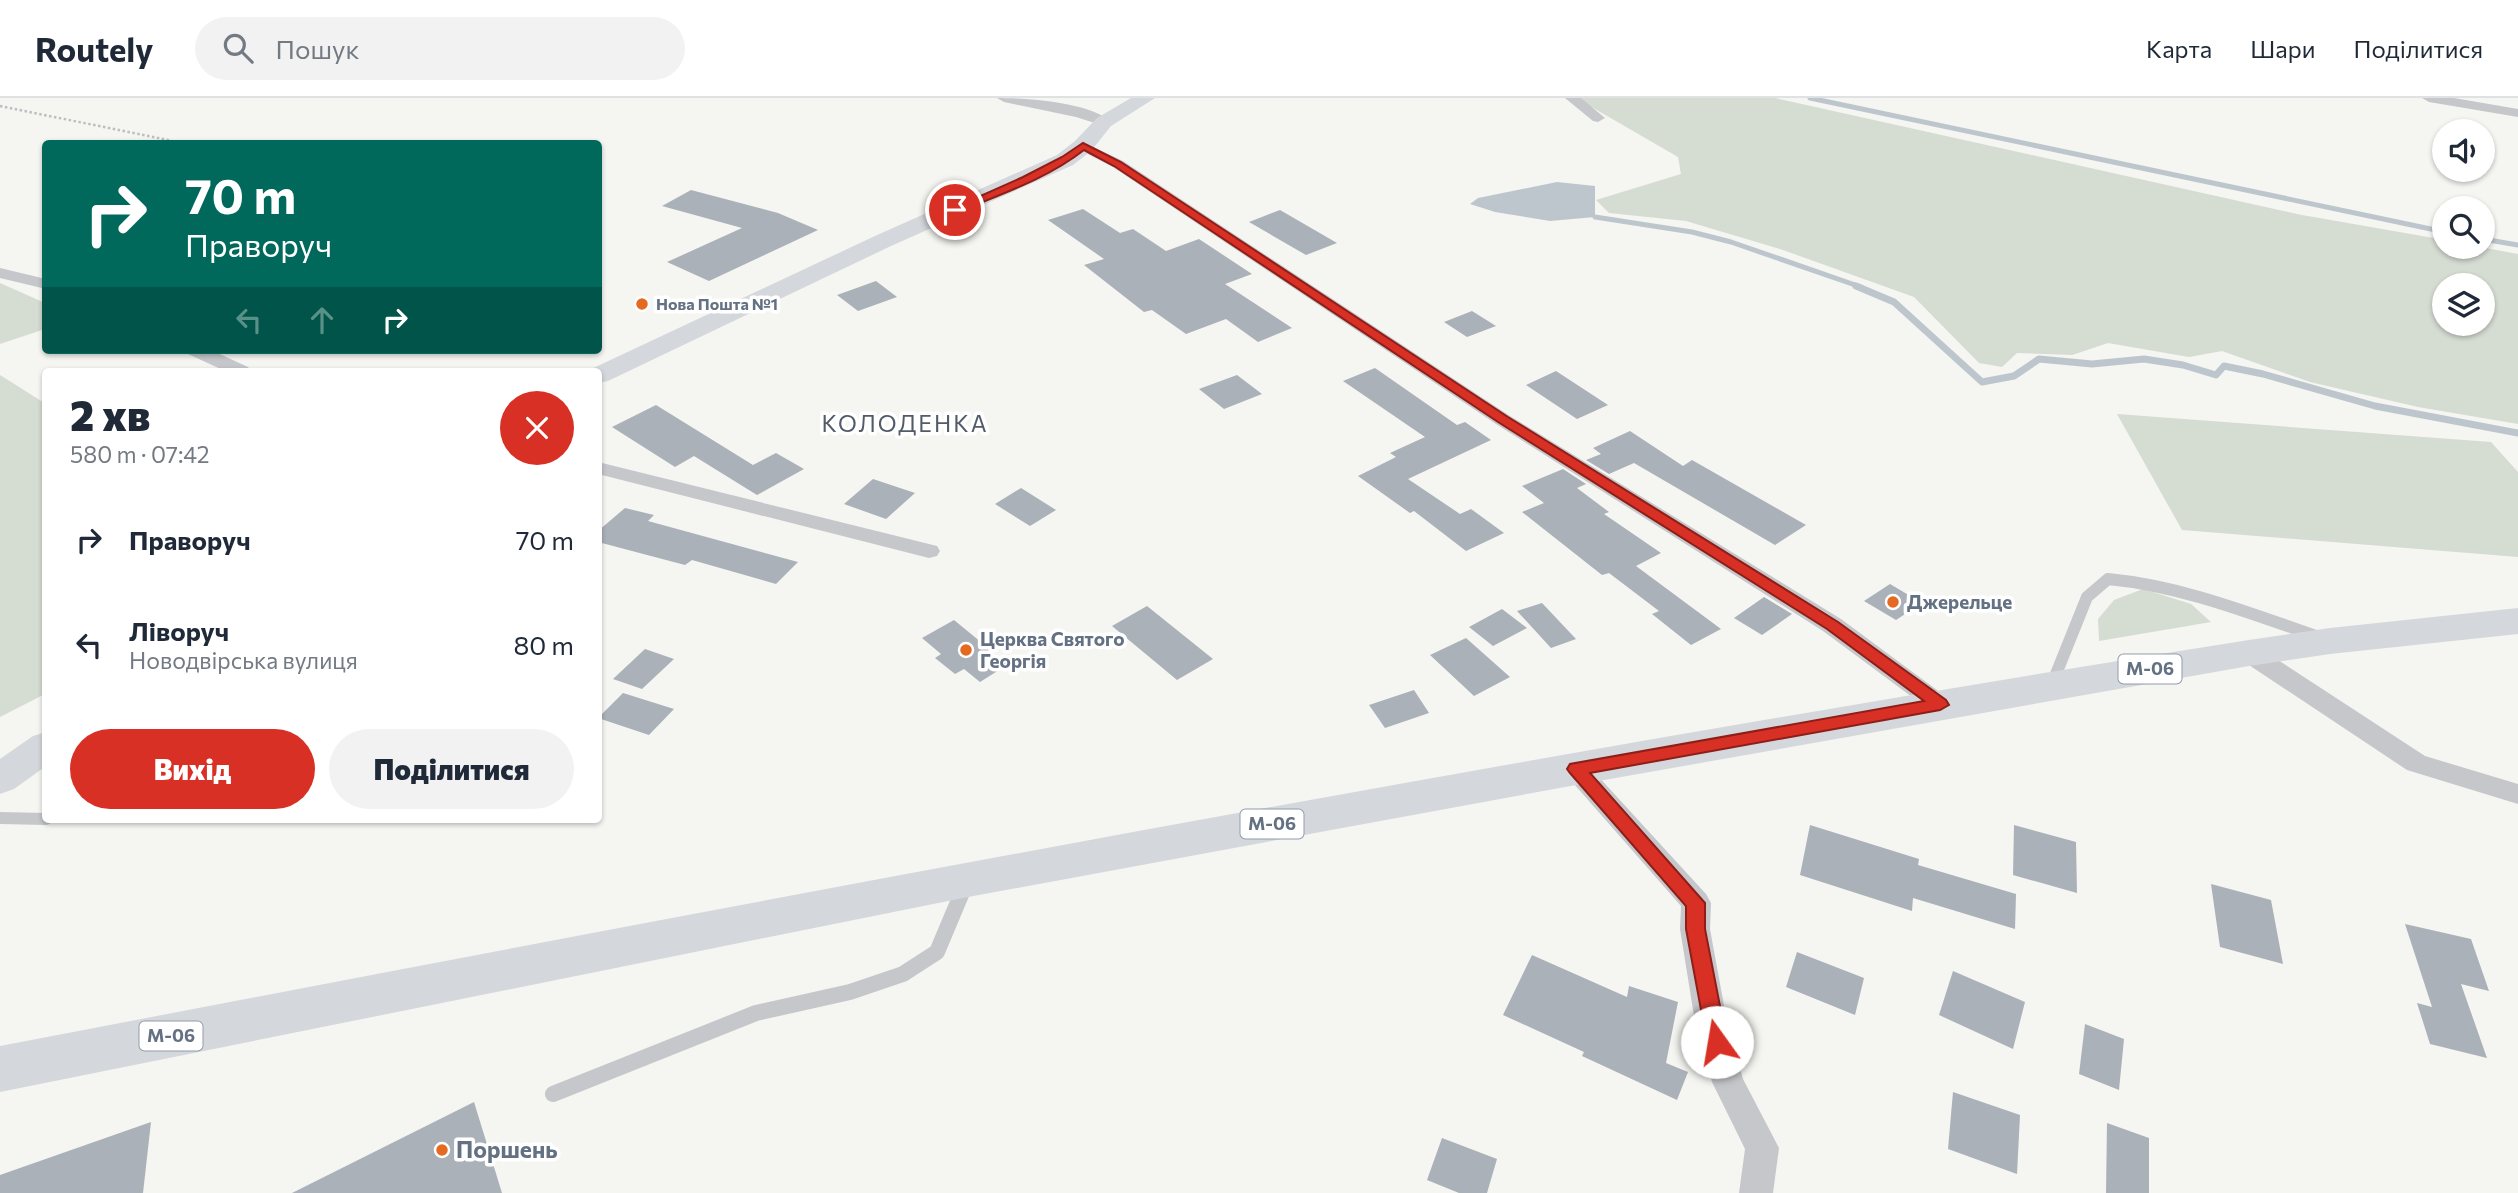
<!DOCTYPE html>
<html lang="uk">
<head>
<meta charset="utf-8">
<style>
  body { margin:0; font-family:Commissioner,sans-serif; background:#f2f2f3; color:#1f2937; height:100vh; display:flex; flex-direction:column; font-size:26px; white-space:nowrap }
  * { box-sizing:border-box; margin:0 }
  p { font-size:23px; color:#747a83 }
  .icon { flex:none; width:38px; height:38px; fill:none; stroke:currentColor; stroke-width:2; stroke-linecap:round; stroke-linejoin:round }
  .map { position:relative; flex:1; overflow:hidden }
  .drawer { position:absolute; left:42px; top:270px; width:560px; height:455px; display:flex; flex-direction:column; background:#fff; border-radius:7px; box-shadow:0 2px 5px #0004 }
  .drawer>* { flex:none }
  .top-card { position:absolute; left:42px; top:42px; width:560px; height:214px; border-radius:7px; box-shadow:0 2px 5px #0004; background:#00695c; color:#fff; overflow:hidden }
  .buttons { position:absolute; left:2432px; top:21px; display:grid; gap:14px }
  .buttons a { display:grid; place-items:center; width:63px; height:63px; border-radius:50%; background:#fff; box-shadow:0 2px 5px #0004; font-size:35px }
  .pin { position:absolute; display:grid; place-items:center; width:60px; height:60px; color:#fff; margin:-30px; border:4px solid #fff; border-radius:50%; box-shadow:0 2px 7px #0007 }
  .me { position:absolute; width:77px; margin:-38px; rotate:347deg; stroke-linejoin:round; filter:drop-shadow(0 0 5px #0008) }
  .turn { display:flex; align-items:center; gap:24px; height:147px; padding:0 28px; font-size:32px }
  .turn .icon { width:91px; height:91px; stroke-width:2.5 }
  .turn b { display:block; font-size:49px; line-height:60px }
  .lanes { display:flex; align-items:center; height:66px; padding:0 28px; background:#0003; justify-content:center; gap:35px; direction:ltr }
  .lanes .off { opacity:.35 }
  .round { display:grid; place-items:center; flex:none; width:74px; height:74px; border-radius:37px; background:#f2f2f3 }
  .summary { display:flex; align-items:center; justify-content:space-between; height:119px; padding:0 28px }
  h1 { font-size:42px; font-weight:800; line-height:52px }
  .action { display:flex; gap:14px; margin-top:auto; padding:14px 28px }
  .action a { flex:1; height:80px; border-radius:42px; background:#d93025; color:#fff; font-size:28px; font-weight:800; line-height:80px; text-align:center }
  .action a+a { background:#f2f2f3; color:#1f2937 }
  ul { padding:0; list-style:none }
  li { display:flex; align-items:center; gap:21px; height:105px; padding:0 28px }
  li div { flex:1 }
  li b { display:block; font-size:26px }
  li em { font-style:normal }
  header { display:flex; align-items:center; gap:42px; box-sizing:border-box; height:98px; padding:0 35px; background:#fff; border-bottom:2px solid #e0e1e3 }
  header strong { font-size:33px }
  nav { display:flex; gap:38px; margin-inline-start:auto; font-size:24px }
  .search { width:490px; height:63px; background:#f2f2f3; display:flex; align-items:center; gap:18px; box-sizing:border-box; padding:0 24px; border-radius:38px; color:#747a83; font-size:26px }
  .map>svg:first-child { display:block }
  .green { fill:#d5dcd2; fill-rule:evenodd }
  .water { fill:#bec6cd }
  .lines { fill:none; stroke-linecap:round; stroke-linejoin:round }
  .stream-far1 { stroke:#bec6cd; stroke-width:5 }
  .stream { stroke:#bec6cd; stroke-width:7 }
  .building { fill:#abb1b8 }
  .path { stroke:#bcbec0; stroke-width:2.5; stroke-dasharray:2.5 2.5; stroke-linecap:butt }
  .lane-far1 { stroke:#c5c7cb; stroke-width:12 }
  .lane { stroke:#c5c7cb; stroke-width:16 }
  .street { fill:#c5c7cb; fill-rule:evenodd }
  .secondary { fill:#d4d8dc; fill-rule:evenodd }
  .highway { fill:#d4d8dc; fill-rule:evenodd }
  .route { fill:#d93025; stroke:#8d1f18; stroke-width:2 }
  .poi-dot { fill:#e56a21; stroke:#fff; stroke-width:2.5 }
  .labels { text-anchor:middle; stroke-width:7; stroke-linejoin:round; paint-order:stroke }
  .far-poi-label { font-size:16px; font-weight:bold; fill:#647183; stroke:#fff; text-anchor:start }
  .shield { fill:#fff; stroke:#929ca8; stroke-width:2 }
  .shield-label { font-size:18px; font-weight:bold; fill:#647183 }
  .poi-label { font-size:19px; font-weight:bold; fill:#647183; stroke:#fff; text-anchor:start }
  .quarter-label { font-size:23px; letter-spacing:2px; fill:#525b68; stroke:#fff }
  .near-poi-label { font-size:23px; font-weight:bold; fill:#647183; stroke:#fff; text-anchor:start }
</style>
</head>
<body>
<header>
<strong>Routely</strong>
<div class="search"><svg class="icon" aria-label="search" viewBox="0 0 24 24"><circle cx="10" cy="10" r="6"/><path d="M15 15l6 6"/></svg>Пошук</div>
<nav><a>Карта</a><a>Шари</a><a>Поділитися</a></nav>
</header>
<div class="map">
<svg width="2518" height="1095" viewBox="0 0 2518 1095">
  <rect width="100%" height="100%" fill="#f5f5f1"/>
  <path class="green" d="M 1576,0 L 1775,0 L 2302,117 L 2445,142 L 2445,149 L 2480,149 L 2518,156 L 2518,326 L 2418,309 L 2310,284 L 2222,253 L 2189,259 L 2108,245 L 2072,257 L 2017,255 L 2002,269 L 1979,265 L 1914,199 L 1783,152 L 1686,123 L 1609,115 L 1596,102 L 1681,76 L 1678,59 ZM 2445,187 L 2483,187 L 2483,226 L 2445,226 Z
    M 0,185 L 45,205 L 45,231 L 0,246 Z
    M 0,277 L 46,306 L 45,596 L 0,619 Z
    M 2117,316 L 2491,344 L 2518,374 L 2518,459 L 2182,432 Z
    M 2143,491 L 2191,506 L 2211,524 L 2099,543 L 2098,521 L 2114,502 Z"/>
  <path class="water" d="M 1557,84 L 1595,88 L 1595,119 L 1550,123 L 1495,114 L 1470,106 L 1478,100 Z"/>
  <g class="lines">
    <path class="stream-far1" d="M 1810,0 L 2445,134
      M 1595,119 L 1692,134 L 1731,144 L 1861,189
      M 2483,141 L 2518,147"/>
    <path class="stream" d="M 1856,188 L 1894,204 L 1982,284 L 2014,278 L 2039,261 L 2092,266 L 2144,261 L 2183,267 L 2216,277 L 2224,268 L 2263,276 L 2375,308 L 2518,335"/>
  </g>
  <path class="building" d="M 691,92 L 778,115 L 818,132 L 709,183 L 667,164 L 742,130 L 662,108 Z
    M 1083,111 L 1120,135 L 1133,131 L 1166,153 L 1199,141 L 1252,176 L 1225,186 L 1292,230 L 1258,244 L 1226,221 L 1186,236 L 1152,212 L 1144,214 L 1084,167 L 1104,161 L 1048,122 Z
    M 1280,112 L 1337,145 L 1306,157 L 1249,124 Z
    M 876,183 L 897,199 L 858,213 L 837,197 Z
    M 1472,213 L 1496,228 L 1467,239 L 1444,224 Z
    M 1375,270 L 1457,327 L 1465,324 L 1491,342 L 1408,381 L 1460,416 L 1471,411 L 1504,435 L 1466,453 L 1414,413 L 1410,415 L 1358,378 L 1396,359 L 1390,355 L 1425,339 L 1343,283 Z
    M 1556,273 L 1608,307 L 1577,321 L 1526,287 Z
    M 1237,277 L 1262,296 L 1224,311 L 1199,291 Z
    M 656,307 L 753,367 L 776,355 L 804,371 L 757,397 L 694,358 L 675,369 L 612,329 Z
    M 1630,333 L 1683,368 L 1692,362 L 1806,427 L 1775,447 L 1634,365 L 1609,376 L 1586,362 L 1601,356 L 1593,350 Z
    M 1563,371 L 1586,386 L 1577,390 L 1609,414 L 1604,416 L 1661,455 L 1636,468 L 1721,531 L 1691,547 L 1652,516 L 1659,513 L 1609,475 L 1602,477 L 1522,414 L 1544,405 L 1522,388 Z
    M 873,381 L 915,395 L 886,421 L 844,406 Z
    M 1021,390 L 1056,412 L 1030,428 L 995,406 Z
    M 625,410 L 654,417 L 648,423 L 798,464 L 776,486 L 692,462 L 685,467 L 598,444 L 598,433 Z
    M 1890,486 L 1922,505 L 1896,522 L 1864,503 Z
    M 1764,499 L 1792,516 L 1762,537 L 1734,520 Z
    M 1542,505 L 1576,541 L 1551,550 L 1517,513 Z
    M 1147,508 L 1213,561 L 1177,582 L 1112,528 Z
    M 1502,511 L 1527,530 L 1493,548 L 1469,529 Z
    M 954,522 L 993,554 L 991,555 L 1007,567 L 980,584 L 964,571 L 955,576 L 935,560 L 941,556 L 922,540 Z
    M 1466,540 L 1510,579 L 1474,598 L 1430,557 Z
    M 645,551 L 674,561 L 642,591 L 613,581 Z
    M 1414,592 L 1429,615 L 1385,630 L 1369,607 Z
    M 623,595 L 674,611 L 649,637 L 598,620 Z
    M 1810,727 L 1919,761 L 1918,767 L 2016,796 L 2015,831 L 1913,800 L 1912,813 L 1800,777 Z
    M 2014,727 L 2076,744 L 2077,795 L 2013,777 Z
    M 2211,786 L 2271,802 L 2283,866 L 2220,849 Z
    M 2405,826 L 2471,841 L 2489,893 L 2461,886 L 2487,960 L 2430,946 L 2417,905 L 2432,909 Z
    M 1797,854 L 1864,880 L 1855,917 L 1786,889 Z
    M 1532,857 L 1627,899 L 1629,888 L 1678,904 L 1666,965 L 1688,974 L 1677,1002 L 1582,958 L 1584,954 L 1503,917 Z
    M 1953,873 L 2025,904 L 2013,951 L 1939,917 Z
    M 2085,926 L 2124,941 L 2119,992 L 2079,976 Z
    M 1953,994 L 2020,1017 L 2017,1076 L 1948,1051 Z
    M 474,1004 L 502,1095 L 292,1095 Z
    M 151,1024 L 143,1095 L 0,1095 L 0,1077 Z
    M 2107,1025 L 2149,1040 L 2149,1095 L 2106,1095 Z
    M 1442,1040 L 1497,1061 L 1487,1095 L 1459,1095 L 1427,1082 Z"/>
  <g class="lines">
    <path class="path" d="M 0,8 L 168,42 L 171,46"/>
    <path class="lane-far1" d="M 2052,586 L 2087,499 L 2108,481 C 2182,488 2249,515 2319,539
      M 0,720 L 46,721"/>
    <path class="lane" d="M 553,996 L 756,915 L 850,894 L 903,876 L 937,854 L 966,785"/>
    <path class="street" d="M 997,0 C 1025,0 1091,4 1111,24 L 1104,28 L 1076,19 L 1004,4 Z
      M 1565,0 L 1581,0 L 1605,20 L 1598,24 L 1593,23 Z
      M 2422,0 L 2454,0 L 2518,11 L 2518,19 L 2429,4 Z
      M 1083,44 L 1123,63 L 1510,318 L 1841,521 L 1949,601 L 1953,607 L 1949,613 L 1940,616 L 1931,613 L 1823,533 L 1496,326 L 1113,69 L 1078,51 L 1076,48 Z
      M 0,170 L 46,181 L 46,191 L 0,180 Z
      M 186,252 L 211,252 L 248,269 L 251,273 L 225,273 L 188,256 Z
      M 598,364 L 929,446 L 937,448 L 940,453 L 937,458 L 929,460 L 598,376 Z
      M 2249,547 L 2258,549 L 2425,658 L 2518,686 L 2518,706 L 2407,672 L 2240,561 L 2237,555 L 2240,549 Z
      M 1576,661 L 1585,664 L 1706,796 L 1711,805 L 1710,831 L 1727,924 L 1743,981 L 1779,1050 L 1773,1095 L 1739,1095 L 1745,1051 L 1712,984 L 1695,924 L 1680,831 L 1681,808 L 1567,678 L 1563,671 L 1567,664 Z"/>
    <path class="secondary" d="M 1131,0 L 1155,0 L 1111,28 L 1091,53 L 1073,67 L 891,148 L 608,283 L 598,285 L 598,273 L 587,273 L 875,138 L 1057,57 L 1075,43 L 1097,20 Z
      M 46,634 L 46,668 L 14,691 L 0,696 L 0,661 L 33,638 Z"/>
    <path class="highway" d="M 2518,510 L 2518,536 L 2330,556 L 2249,568 L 1576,687 L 968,799 L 0,994 L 0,948 C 748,805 1497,661 2249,542 L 2330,530 Z"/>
  </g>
  <path class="route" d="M 1083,45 L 1121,64 L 1508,319 L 1838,524 L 1946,602 L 1949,607 L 1940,612 L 1590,675 L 1705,805 L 1705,831 L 1727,944 L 1724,951 L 1717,953 L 1710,951 L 1707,944 L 1686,831 L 1686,808 L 1570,675 L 1567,671 L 1570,666 L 1924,603 L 1827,531 L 1498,324 L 1114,68 L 1084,52 C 1047,81 1001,96 958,114 L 949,112 L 1023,79 L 1062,59 Z"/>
  <g class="poi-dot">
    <circle cx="642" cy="206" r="7"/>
    <circle cx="1893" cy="504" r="7"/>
    <circle cx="966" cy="552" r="7"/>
    <circle cx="442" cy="1052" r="7"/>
  </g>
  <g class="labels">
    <g class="far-poi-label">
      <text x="656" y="212">Нова Пошта №1</text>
    </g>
    <g class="shield">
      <rect x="2118.5" y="556.5" width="63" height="29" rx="5"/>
      <rect x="1240.5" y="711.5" width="63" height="29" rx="5"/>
      <rect x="139.5" y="923.5" width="63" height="29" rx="5"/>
    </g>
    <g class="shield-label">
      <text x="2150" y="577">М-06</text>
      <text x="1272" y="732">М-06</text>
      <text x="171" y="944">М-06</text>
    </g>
    <g class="poi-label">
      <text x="1907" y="511">Джерельце</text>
      <text x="980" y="548">Церква Святого<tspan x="980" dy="22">Георгія</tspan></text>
    </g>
    <g class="quarter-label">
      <text x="905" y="334">КОЛОДЕНКА</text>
    </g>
    <g class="near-poi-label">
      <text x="456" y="1060">Поршень</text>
    </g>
  </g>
</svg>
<div class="buttons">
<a><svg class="icon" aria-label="sound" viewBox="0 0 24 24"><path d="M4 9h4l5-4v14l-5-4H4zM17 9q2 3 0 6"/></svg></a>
<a><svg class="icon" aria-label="search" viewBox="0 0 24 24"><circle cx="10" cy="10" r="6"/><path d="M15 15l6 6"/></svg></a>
<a><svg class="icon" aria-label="layers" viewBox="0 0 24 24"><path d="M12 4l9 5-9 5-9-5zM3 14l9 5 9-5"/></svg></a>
</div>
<div class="pin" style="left:955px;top:112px;background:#d93025"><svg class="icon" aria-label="arrive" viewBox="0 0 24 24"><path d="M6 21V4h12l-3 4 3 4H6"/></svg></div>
<svg class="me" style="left:1717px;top:944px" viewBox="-20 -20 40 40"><circle r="19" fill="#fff"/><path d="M0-13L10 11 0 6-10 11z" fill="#d93025"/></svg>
<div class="top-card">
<div class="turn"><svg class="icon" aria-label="right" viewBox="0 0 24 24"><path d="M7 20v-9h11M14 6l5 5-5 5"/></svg><div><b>70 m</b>Праворуч</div></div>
<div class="lanes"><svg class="icon off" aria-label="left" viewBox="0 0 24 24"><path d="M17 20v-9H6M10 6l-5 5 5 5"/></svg><svg class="icon off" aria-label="ahead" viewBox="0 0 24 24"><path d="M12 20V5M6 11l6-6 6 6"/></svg><svg class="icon" aria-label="right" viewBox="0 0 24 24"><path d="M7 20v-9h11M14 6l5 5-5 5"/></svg></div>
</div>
<section class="drawer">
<div class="summary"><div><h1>2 хв</h1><p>580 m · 07:42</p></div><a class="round" style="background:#d93025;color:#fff"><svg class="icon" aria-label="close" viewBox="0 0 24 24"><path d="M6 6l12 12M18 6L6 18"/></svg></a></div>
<ul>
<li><svg class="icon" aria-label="right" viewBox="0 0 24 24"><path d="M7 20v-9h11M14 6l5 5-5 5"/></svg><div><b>Праворуч</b></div><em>70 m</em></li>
<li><svg class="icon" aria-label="left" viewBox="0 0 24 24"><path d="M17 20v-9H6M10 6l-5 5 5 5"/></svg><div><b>Ліворуч</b><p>Новодвірська вулиця</p></div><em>80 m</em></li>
</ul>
<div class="action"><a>Вихід</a><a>Поділитися</a></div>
</section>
</div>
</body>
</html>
